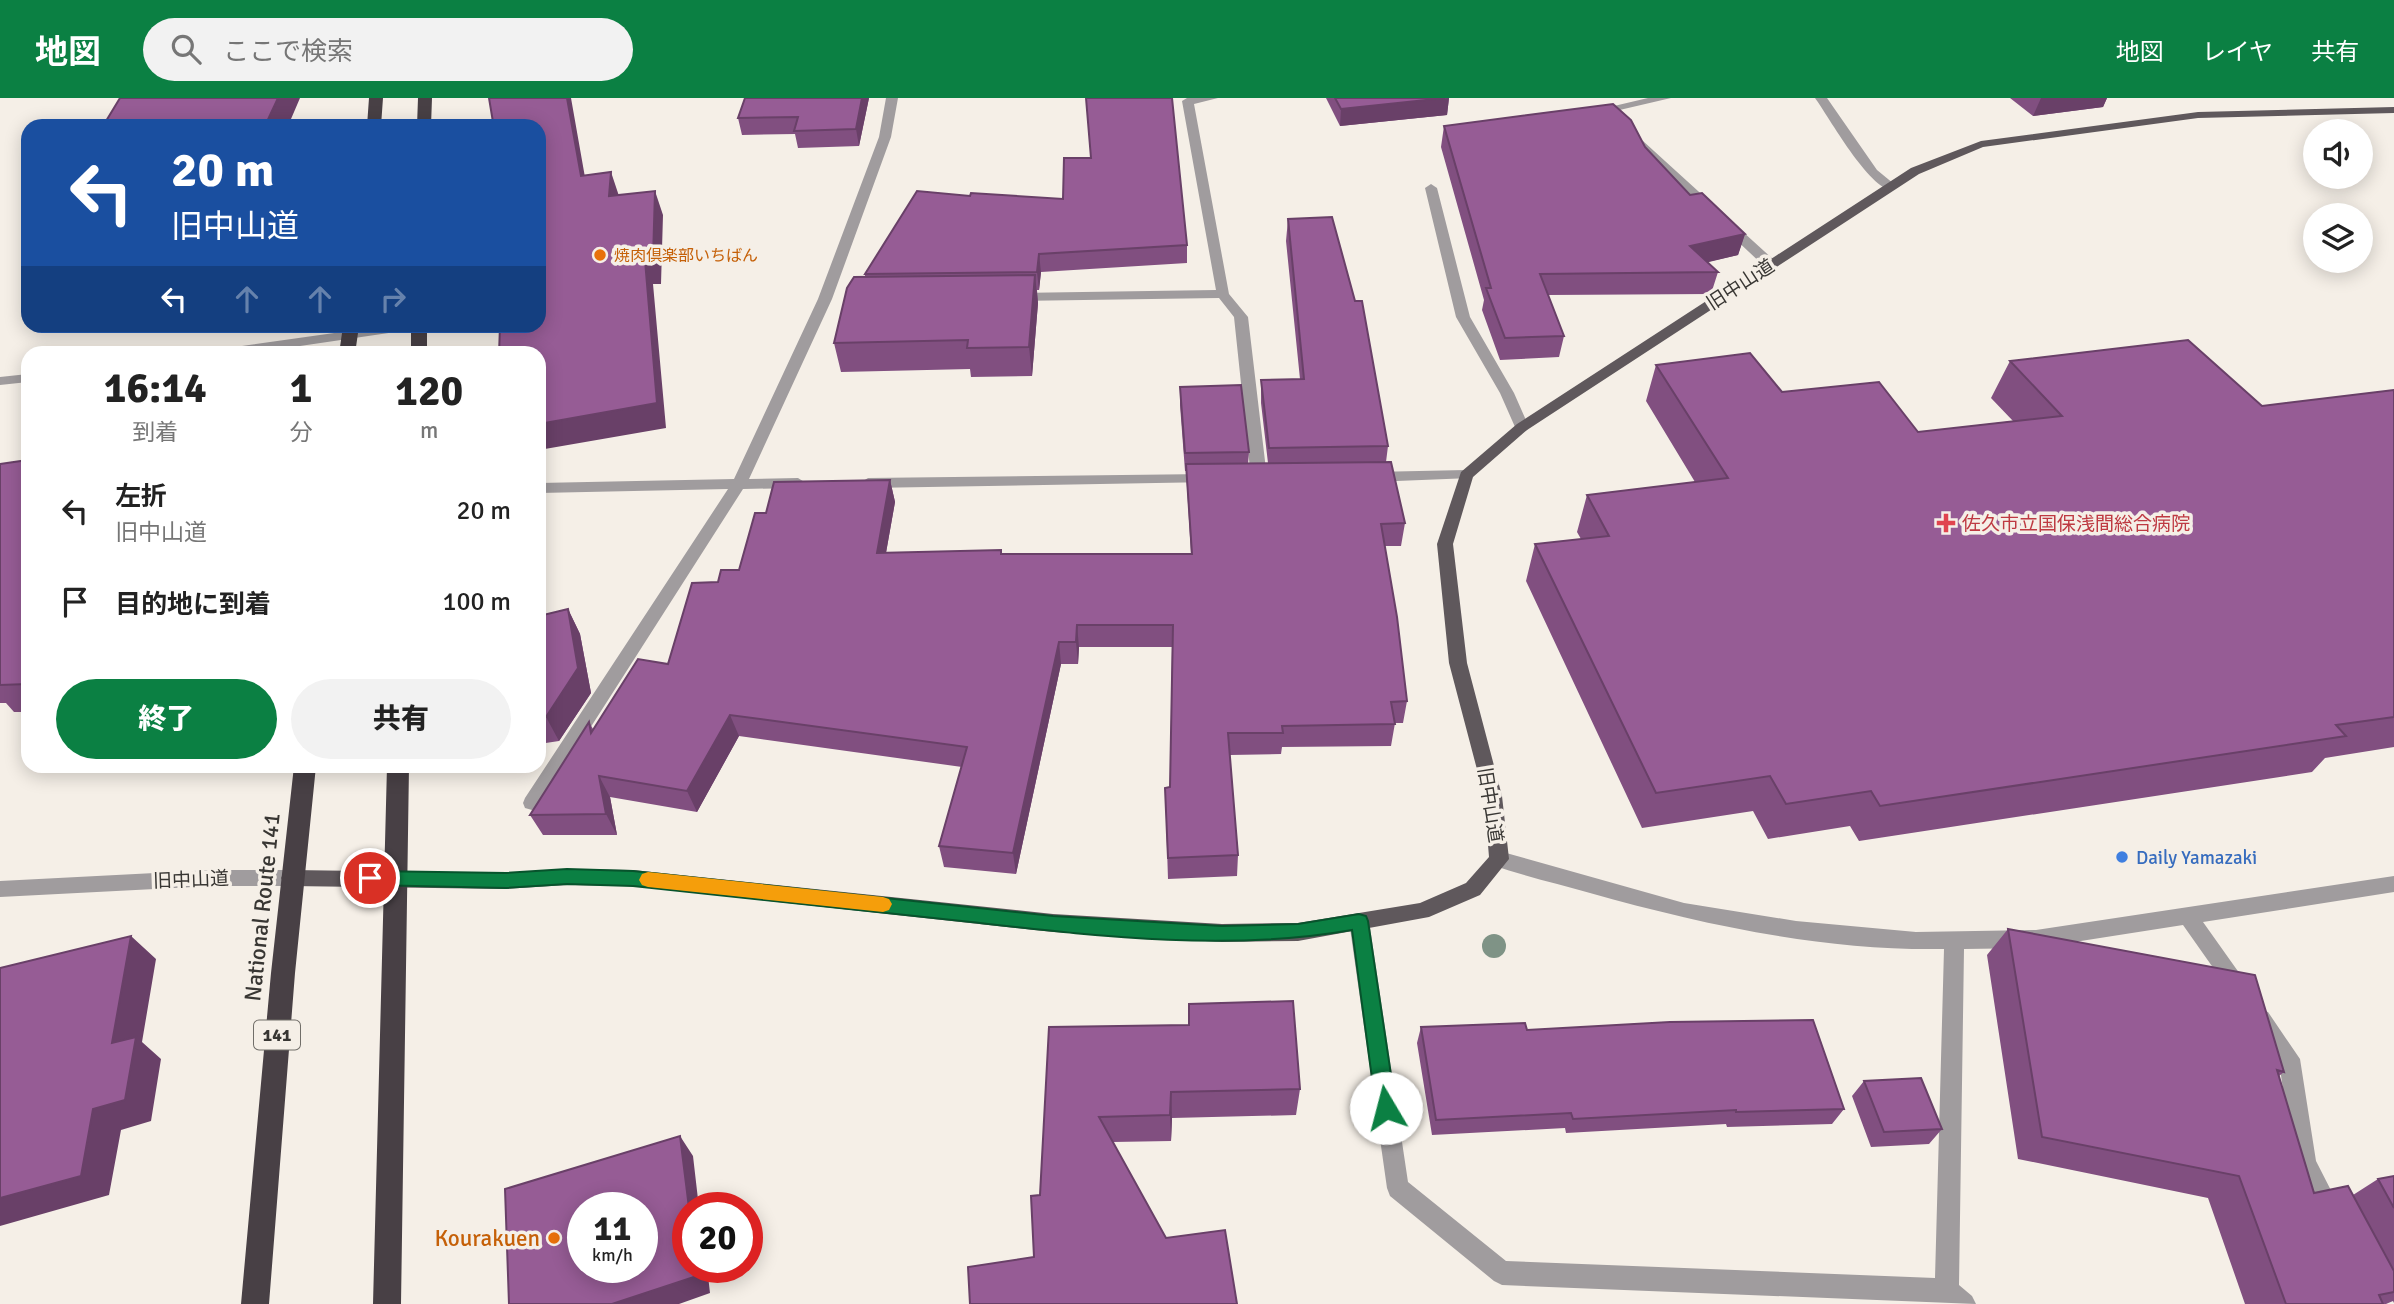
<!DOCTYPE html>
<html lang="ja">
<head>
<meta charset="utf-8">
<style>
  body { margin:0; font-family:Signika,"Noto Sans JP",sans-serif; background:#f2f2f2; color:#222; height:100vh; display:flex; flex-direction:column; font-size:26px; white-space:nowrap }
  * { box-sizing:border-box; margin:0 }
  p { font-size:23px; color:#767676 }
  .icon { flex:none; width:38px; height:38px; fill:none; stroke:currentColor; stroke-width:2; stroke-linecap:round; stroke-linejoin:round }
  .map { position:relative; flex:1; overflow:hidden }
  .panel { position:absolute; left:21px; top:248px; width:525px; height:427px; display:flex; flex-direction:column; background:#fff; border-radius:21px; box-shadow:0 4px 18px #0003 }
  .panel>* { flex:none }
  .guide { position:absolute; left:21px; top:21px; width:525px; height:214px; border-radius:21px; box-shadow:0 4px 18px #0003; background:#1a4fa0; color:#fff; overflow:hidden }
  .controls { position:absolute; left:2303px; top:21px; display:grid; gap:14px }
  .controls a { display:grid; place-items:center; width:70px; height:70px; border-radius:50%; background:#fff; box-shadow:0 4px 18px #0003; font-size:35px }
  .speed { position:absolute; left:567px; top:1094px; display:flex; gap:14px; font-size:35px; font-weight:700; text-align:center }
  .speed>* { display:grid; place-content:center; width:91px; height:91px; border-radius:50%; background:#fff; box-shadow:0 4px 18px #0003; line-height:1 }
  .speed small { font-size:18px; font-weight:400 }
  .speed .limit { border:10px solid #d22; background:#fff; color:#111 }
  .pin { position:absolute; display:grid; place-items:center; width:60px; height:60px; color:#fff; margin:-30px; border:4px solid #fff; border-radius:50%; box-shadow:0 2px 7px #0007 }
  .me { position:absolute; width:77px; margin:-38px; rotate:352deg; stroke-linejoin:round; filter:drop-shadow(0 0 5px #0008) }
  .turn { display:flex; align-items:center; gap:24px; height:147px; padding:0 35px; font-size:32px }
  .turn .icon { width:91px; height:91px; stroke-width:2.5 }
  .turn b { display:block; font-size:49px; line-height:60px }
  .lanes { display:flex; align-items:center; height:66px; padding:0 35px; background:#0003; justify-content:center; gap:35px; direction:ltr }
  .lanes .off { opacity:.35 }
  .eta { display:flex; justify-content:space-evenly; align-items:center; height:119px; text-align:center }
  .eta b { font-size:42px; font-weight:800; line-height:49px }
  .cta { display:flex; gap:14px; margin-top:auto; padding:14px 35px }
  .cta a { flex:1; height:80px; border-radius:42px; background:#0b8043; color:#fff; font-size:28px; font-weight:800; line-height:80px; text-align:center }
  .cta a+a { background:#f2f2f2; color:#222 }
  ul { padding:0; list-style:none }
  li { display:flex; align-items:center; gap:21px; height:91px; padding:0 35px }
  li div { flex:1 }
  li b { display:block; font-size:26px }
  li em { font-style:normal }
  header { display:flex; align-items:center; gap:42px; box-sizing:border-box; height:98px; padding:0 35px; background:#0b8043; color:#fff }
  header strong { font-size:33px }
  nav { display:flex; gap:38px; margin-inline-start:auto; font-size:24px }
  .search { width:490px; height:63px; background:#f2f2f2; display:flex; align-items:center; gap:18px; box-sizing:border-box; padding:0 24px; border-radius:38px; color:#767676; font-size:26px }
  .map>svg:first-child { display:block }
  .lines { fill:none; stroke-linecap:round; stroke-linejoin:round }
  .minor { fill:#a09c9e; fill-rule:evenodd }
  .major { fill:#5f585c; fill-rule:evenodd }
  .highway { fill:#484045; fill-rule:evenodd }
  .tree { fill:#7f9386 }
  .wall { fill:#814f80 }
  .shaded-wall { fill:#694068 }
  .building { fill:#965c95; stroke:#694068; stroke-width:2; fill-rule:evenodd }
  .route { fill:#0b8043; stroke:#07532c; stroke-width:2 }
  .slow { fill:#f59e0b }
  .food-dot { fill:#e8710a; stroke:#f5efe7; stroke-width:2.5 }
  .health-dot { fill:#e0444e; stroke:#f5efe7; stroke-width:2.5 }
  .shop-dot { fill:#3f7fe0; stroke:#f5efe7; stroke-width:2.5 }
  .labels { text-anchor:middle; stroke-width:7; stroke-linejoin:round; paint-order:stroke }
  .far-food-label { font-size:16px; fill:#c56008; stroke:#f5efe7; text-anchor:start }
  .shield { fill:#f5efe7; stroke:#716e69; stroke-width:2 }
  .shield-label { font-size:18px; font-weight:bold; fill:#383633 }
  .street-label { font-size:19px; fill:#383633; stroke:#f5efe7 }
  .health-label { font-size:19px; fill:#be3a42; stroke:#f5efe7; text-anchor:start }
  .shop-label { font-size:19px; fill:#366cbe; stroke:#f5efe7; text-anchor:start }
  .near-street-label { font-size:23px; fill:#383633; stroke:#f5efe7 }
  .near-food-label { font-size:23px; fill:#c56008; stroke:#f5efe7; text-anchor:end }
</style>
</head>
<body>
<header>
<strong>地図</strong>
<div class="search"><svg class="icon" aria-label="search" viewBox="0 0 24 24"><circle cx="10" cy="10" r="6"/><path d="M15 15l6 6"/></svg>ここで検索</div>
<nav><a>地図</a><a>レイヤ</a><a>共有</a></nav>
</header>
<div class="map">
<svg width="2394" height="1206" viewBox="0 0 2394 1206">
  <rect width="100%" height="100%" fill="#f5efe7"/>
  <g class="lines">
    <path class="minor" d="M 886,0 L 898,0 L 891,39 L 832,201 L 749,381 L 798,380 L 806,385 L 798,390 L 743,391 L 539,710 L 532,712 L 525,710 L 523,705 L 525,700 L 728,391 L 539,395 L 539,385 L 734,381 L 818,201 L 879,39 Z
      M 1187,0 L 1218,0 L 1194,6 L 1229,196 L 1248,219 L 1267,380 L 1259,385 L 1251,380 L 1234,219 L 1219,200 L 1014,203 L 1007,199 L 1014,195 L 1216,192 L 1182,3 Z
      M 1648,0 L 1671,0 L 1611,14 L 1614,17 L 1608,20 L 1597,12 Z
      M 1815,0 L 1827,0 L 1877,72 L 1894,86 L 1894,92 C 1871,95 1829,19 1815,0 Z
      M 1635,43 L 1643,43 L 1775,163 L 1775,169 L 1765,169 L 1635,47 Z
      M 1431,86 L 1437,90 L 1470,219 L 1514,295 L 1529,329 L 1527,332 L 1522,334 L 1515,329 L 1500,295 L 1456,219 L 1425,90 Z
      M 384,228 L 416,228 L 409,232 L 246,256 L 207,256 L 214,252 Z
      M 28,276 L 28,284 L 0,287 L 0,279 Z
      M 1466,372 L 1474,377 L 1471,380 L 1372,384 L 1364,379 L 1372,374 Z
      M 1207,376 L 1215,381 L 1212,384 L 868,390 L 860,385 L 868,380 Z
      M 1499,753 L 1684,805 L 1796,823 L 1916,834 L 2036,832 L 2394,778 L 2394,794 L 2203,824 L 2247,886 L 2250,892 L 2247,898 L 2240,901 L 2233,898 L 2183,827 L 2036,850 L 1964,851 L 1959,1187 L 1972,1198 L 1976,1206 L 1502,1187 L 1494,1183 L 1390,1098 L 1387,1090 L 1349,823 L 1352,817 L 1359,815 L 1366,817 L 1369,823 L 1408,1084 L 1506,1163 L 1935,1180 L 1944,851 C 1824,853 1704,827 1590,795 C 1558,786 1524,778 1492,767 L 1489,761 L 1492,755 Z
      M 213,772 L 291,772 L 298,774 L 301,780 L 298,786 L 291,788 L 213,788 L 0,799 L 0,783 Z
      M 2261,912 L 2268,914 L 2300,961 L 2316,1063 L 2342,1114 L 2339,1122 L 2331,1125 L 2323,1122 L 2294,1065 L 2279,964 L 2251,921 L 2254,914 Z"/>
    <path class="major" d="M 2394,9 L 2394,15 L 2198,20 L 1983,49 L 1919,76 L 1527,332 L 1473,379 L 1453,446 L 1467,565 L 1502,698 L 1509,761 L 1480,797 L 1429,819 L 1298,843 L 1222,844 L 1053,834 L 633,788 L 567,787 L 506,791 L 291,788 L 284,786 L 281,780 L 284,774 L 291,772 L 506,775 L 567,771 L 633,772 L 1053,816 L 1222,826 L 1298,825 L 1420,805 L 1466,785 L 1489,759 L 1484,698 L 1449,565 L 1437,446 L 1461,374 L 1517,326 L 1911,70 L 1981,43 L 2198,14 Z"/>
    <path class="highway" d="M 369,0 L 383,0 L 381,28 L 367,28 Z
      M 418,0 L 432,0 L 431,28 L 417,28 Z
      M 343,228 L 359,228 L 355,256 L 339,256 Z
      M 411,228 L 427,228 L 427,256 L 411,256 Z
      M 294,668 L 316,668 L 295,875 L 269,1206 L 241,1206 L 271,875 Z
      M 387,668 L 409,668 L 401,1206 L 373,1206 Z"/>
  </g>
  <circle class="tree" cx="1494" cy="848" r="12"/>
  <path class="wall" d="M 869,0 L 859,48 L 798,50 L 795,36 L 742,37 L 738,20 Z
    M 1326,0 L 1449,0 L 1447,17 L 1340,28 Z
    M 2010,0 L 2107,0 L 2103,9 L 2033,18 Z
    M 1444,28 L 1645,49 L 1690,97 L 1745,136 L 1738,157 L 1707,164 L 1718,174 L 1711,196 L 1548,197 L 1564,238 L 1559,259 L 1500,262 L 1482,212 L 1484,202 L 1441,49 Z
    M 970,98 L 1187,147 L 1187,165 L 1041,174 L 1039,192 L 1037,192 L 1038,205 L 1032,278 L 971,279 L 970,271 L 841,274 L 834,245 L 865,179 L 865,176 Z
    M 1288,121 L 1388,348 L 1386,364 L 1405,425 L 1401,448 L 1385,448 L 1407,603 L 1403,625 L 1395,625 L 1391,648 L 1282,649 L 1281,656 L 1230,657 L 1238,757 L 1237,778 L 1168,781 L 1165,690 L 1170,689 L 1172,549 L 1079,549 L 1078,566 L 1061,566 L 1016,776 L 944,769 L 939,748 L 962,669 L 739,638 L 697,714 L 610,699 L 617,737 L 543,737 L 530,717 L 589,624 L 593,631 L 668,566 L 718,484 L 739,472 L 766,415 L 890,382 L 895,404 L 886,455 L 1191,456 L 1186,373 L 1185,373 L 1180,307 L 1180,289 L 1249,354 L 1248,366 L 1268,365 L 1261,305 L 1261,282 L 1300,281 L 1286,143 Z
    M 2010,263 L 2262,308 L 2394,292 L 2394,649 L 2325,660 L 2312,674 L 1859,743 L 1850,728 L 1768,741 L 1753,713 L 1642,730 L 1526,483 L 1535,446 L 1581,441 L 1577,434 L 1587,397 L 1695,384 L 1646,303 L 1656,267 L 1782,294 L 1918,334 L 2013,323 L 1991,300 Z
    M 28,362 L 28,614 L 14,614 L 6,605 L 0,605 L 0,366 Z
    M 568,511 L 580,536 L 591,595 L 559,643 L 539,646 L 539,518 Z
    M 2008,831 L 2284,974 L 2279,978 L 2314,1095 L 2353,1097 L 2378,1081 L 2394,1078 L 2394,1205 L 2393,1203 L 2386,1206 L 2245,1206 L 2208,1100 L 2018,1061 L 1987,857 Z
    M 1049,929 L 1300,991 L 1296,1017 L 1172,1020 L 1171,1043 L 1113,1044 L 1040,1097 Z
    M 1421,929 L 1527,932 L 1844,1011 L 1832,1026 L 1727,1029 L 1726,1026 L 1566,1035 L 1565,1030 L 1432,1037 L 1417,945 Z
    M 1864,983 L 1942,1031 L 1929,1046 L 1871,1049 L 1852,998 Z"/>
  <path class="shaded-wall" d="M 278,0 L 300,0 L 288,28 L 265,28 Z
    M 567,0 L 571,0 L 589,102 L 581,78 Z
    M 862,0 L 869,0 L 859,48 L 856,31 Z
    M 1449,0 L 1447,17 L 1340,28 L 1341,11 Z
    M 2041,0 L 2107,0 L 2103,9 L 2033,18 Z
    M 611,74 L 619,98 L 609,98 Z
    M 655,93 L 663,117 L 661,186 L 653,186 L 666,330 L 539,352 L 539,326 L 645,162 Z
    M 1745,136 L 1738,157 L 1684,170 L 1690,148 Z
    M 1039,156 L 1041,174 L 1039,192 L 1037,174 Z
    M 1035,177 L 1038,205 L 1032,278 L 1029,249 Z
    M 890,382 L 895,404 L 882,477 L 877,455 Z
    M 568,511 L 580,536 L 591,595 L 559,643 L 546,619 Z
    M 1077,527 L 1079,549 L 1078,566 L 1076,544 Z
    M 1059,544 L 1061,566 L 1016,776 L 1013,755 Z
    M 730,617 L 739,638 L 697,714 L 687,693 Z
    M 599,678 L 610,699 L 617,737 L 606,716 Z
    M 131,838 L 156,861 L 142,944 L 161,961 L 151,1023 L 121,1032 L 109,1097 L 0,1128 L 0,1100 L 93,1011 L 112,945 Z
    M 1171,994 L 1172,1020 L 1171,1043 L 1170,1017 Z
    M 680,1038 L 693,1058 L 699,1110 L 689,1110 Z
    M 696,1169 L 707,1169 L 710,1195 L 679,1206 L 612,1206 Z"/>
  <path class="building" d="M 120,0 L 278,0 L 265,28 L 103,28 Z
    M 489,0 L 567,0 L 581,78 L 611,74 L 609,98 L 655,93 L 653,161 L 645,162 L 657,305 L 539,326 L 539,256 L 499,256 L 500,228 L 539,228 L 539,28 L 488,28 L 487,24 L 493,24 Z
    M 745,0 L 862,0 L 856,31 L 794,33 L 798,19 L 738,20 Z
    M 1086,0 L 1172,0 L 1187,147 L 1039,156 L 1037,174 L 865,176 L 917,93 L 970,98 L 971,95 L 1063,101 L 1064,60 L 1091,60 Z
    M 1335,0 L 1445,0 L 1341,11 Z
    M 1613,6 L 1631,22 L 1645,49 L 1690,97 L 1702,95 L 1745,136 L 1690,148 L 1718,174 L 1540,176 L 1564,238 L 1505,240 L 1486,190 L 1491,190 L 1444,28 Z
    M 1332,119 L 1355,203 L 1362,203 L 1388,348 L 1269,350 L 1261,282 L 1304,281 L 1288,121 Z
    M 1035,177 L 1029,249 L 967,250 L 968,242 L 834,245 L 847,190 L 854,179 Z
    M 2188,242 L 2262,308 L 2394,292 L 2394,619 L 2336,627 L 2346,638 L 1880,708 L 1871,693 L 1786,706 L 1770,678 L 1656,695 L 1535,446 L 1609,438 L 1587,397 L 1728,380 L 1656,267 L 1750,255 L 1782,294 L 1879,284 L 1918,334 L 2062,318 L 2010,263 Z
    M 1241,287 L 1249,354 L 1185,355 L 1180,289 Z
    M 28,362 L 28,586 L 0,587 L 0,366 Z
    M 1391,364 L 1405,425 L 1381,426 L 1397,519 L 1407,603 L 1391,604 L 1395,626 L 1282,628 L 1283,635 L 1228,635 L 1238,757 L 1168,760 L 1165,690 L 1170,689 L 1173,527 L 1077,527 L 1076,544 L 1059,544 L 1013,755 L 939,748 L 967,649 L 730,617 L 687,693 L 599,678 L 606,716 L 530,717 L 589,624 L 591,635 L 638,561 L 668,566 L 692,485 L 718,484 L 721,472 L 739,472 L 755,415 L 766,415 L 774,384 L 890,382 L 877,455 L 1001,452 L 1001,456 L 1192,456 L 1186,366 Z
    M 568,511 L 578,570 L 546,619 L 539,619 L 539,518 Z
    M 2008,831 L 2255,877 L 2284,974 L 2277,972 L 2314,1095 L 2348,1088 L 2394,1173 L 2394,1194 L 2379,1197 L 2383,1206 L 2286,1206 L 2239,1078 L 2042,1039 Z
    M 131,838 L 112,945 L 136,939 L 125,1002 L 93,1011 L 81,1078 L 0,1100 L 0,870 Z
    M 1293,903 L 1300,991 L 1171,994 L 1170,1017 L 1099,1019 L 1166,1140 L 1225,1132 L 1237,1206 L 970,1206 L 968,1169 L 1034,1159 L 1031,1098 L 1040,1097 L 1049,929 L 1189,927 L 1189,906 Z
    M 1813,922 L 1844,1011 L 1736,1014 L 1736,1012 L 1573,1021 L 1571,1015 L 1436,1022 L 1421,929 L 1525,925 L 1527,932 L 1670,924 Z
    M 1921,980 L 1942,1031 L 1884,1034 L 1864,983 Z
    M 680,1038 L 689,1110 L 688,1169 L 696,1169 L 697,1178 L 612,1206 L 509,1206 L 505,1091 ZM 583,1110 L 642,1110 L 642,1169 L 583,1169 Z
    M 2394,1078 L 2394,1110 L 2378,1081 Z"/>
  <path class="route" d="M 567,771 L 633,773 L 1053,818 L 1222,828 L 1298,826 L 1359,816 L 1366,818 L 1368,823 L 1396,1010 L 1393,1017 L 1386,1019 L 1379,1017 L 1376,1010 L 1352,832 C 1227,854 1096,838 971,824 C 858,812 746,800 633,788 L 567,786 L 506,790 L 370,787 L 363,785 L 361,780 L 363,775 L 370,773 L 506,775 Z"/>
  <path class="slow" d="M 648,774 L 883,799 L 889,801 L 892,806 L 889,812 L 883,814 L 648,789 L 642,787 L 639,782 L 642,776 Z"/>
  <g class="food-dot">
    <circle cx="600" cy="157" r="7"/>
    <circle cx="554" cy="1140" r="7"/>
  </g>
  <path class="health-dot" d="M1942.5 414.5h7v7h7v7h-7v7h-7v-7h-7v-7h7z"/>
  <circle class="shop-dot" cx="2122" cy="759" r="7"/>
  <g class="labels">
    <g class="far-food-label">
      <text x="614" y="163">焼肉倶楽部いちばん</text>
    </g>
    <rect class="shield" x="254" y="922.5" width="46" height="29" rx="5"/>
    <g class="shield-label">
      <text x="277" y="943">141</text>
    </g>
    <g class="street-label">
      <text transform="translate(1740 186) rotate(-33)" y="7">旧中山道</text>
      <text transform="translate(1491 707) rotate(81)" y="7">旧中山道</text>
      <text transform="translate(191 781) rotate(-2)" y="7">旧中山道</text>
    </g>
    <g class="health-label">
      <text x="1962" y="432">佐久市立国保浅間総合病院</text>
    </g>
    <g class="shop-label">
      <text x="2136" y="766">Daily Yamazaki</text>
    </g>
    <g class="near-street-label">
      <text transform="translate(262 809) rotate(-84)" y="8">National Route 141</text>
    </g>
    <g class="near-food-label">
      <text x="540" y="1148">Kourakuen</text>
    </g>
  </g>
</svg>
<div class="controls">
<a><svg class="icon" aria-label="sound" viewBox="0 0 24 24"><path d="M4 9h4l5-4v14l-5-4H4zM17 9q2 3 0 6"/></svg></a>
<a><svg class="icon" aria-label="layers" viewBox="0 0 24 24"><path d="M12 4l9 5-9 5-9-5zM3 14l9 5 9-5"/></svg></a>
</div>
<div class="speed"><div>11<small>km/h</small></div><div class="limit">20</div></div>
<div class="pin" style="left:370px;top:780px;background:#d93025"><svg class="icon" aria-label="arrive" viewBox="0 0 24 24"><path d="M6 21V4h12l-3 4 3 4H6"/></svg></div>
<svg class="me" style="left:1386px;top:1010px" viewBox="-20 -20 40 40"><circle r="19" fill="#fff"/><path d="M0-13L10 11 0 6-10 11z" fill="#0b8043"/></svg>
<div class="guide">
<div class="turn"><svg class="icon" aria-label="left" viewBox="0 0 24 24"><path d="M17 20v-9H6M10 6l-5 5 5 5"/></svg><div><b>20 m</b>旧中山道</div></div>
<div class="lanes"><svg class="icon" aria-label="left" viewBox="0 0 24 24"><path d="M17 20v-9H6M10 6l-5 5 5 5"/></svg><svg class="icon off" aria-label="ahead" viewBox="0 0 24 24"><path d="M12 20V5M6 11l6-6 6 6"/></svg><svg class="icon off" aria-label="ahead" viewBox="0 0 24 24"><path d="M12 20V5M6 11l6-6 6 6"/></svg><svg class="icon off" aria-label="right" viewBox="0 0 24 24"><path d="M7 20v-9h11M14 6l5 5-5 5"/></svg></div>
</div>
<section class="panel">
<div class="eta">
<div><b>16:14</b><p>到着</p></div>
<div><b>1</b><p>分</p></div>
<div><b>120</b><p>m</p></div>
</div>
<ul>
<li><svg class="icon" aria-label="left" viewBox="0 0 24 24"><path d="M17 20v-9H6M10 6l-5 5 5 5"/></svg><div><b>左折</b><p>旧中山道</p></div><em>20 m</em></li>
<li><svg class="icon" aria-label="arrive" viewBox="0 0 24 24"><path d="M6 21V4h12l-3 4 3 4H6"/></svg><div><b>目的地に到着</b></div><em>100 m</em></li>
</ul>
<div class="cta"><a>終了</a><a>共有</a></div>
</section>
</div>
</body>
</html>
